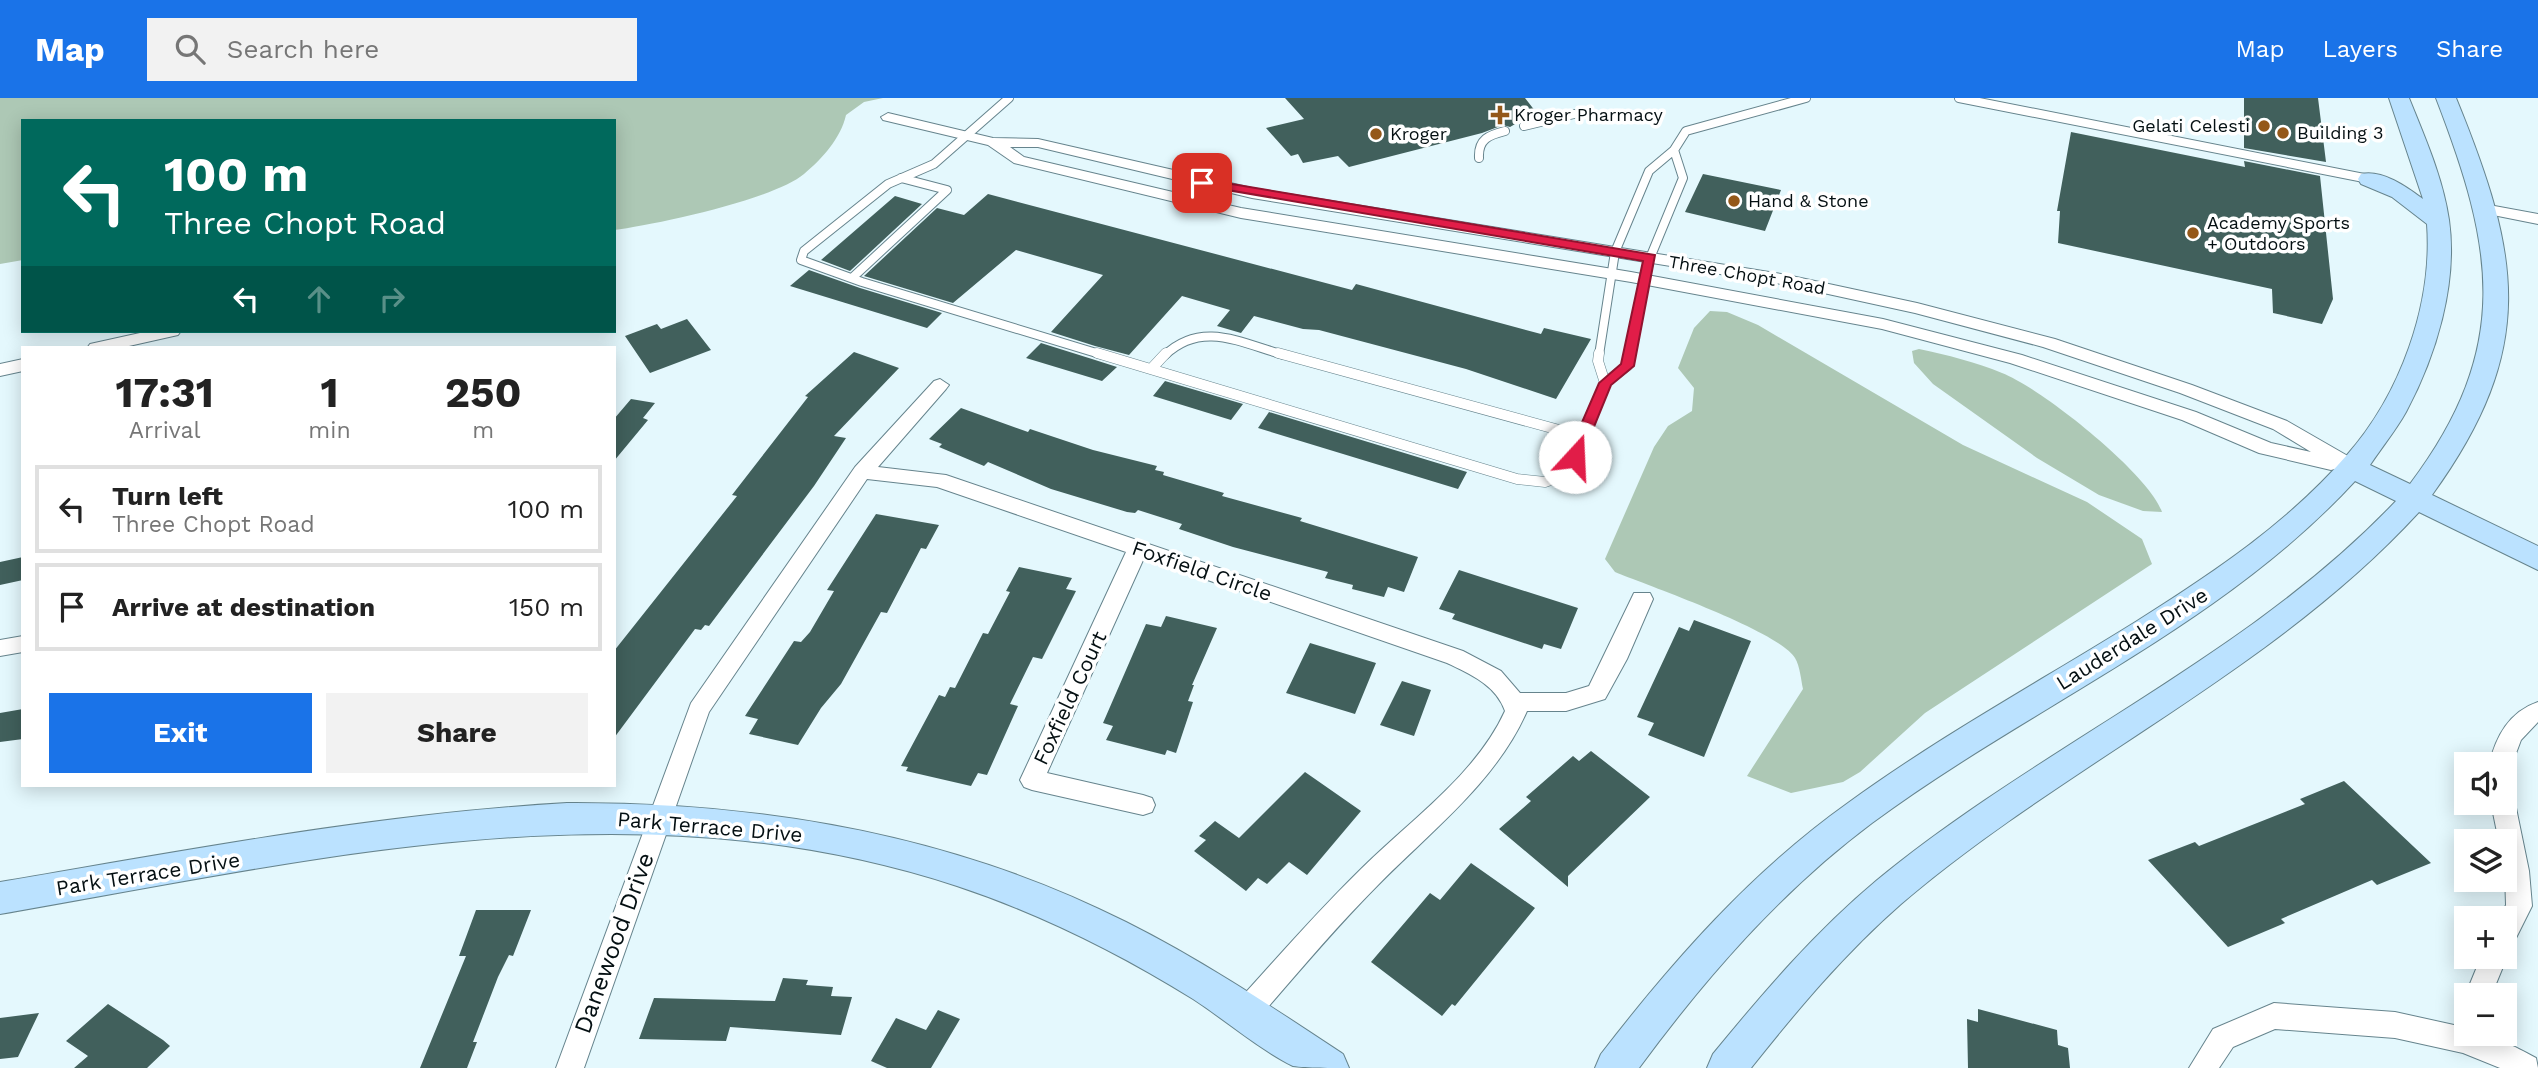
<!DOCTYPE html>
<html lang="en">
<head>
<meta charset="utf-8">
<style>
  body { margin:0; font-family:"Work Sans",sans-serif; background:#f2f2f2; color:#222; height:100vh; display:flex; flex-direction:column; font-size:26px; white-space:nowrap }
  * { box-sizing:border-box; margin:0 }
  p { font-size:23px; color:#767676 }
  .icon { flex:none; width:38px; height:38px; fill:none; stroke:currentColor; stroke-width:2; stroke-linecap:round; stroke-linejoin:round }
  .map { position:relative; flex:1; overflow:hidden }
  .panel { position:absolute; left:21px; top:248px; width:595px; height:441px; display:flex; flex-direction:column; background:#fff; border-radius:0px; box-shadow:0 4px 18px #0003 }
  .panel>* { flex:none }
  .guide { position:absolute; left:21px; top:21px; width:595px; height:214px; border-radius:0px; box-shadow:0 4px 18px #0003; background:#00695c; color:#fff; overflow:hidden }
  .tools { position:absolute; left:2454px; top:654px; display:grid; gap:14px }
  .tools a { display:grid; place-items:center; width:63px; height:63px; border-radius:0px; background:#fff; box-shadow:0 4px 18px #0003; font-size:35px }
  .pin { position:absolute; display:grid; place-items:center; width:60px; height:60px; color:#fff; margin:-30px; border-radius:14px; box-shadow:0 4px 10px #0006 }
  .me { position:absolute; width:77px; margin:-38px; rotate:20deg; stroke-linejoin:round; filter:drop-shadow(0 0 5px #0008) }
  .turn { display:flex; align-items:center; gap:24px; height:147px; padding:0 28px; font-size:32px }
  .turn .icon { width:91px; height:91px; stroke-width:2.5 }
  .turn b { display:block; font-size:49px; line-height:60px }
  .lanes { display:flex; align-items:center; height:66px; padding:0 28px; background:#0003; justify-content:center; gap:35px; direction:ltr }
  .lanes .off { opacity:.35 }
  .eta { display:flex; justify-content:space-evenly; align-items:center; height:119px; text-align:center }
  .eta b { font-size:42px; font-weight:700; line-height:49px }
  .cta { display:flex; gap:14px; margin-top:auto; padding:14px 28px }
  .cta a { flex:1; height:80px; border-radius:0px; background:#1a73e8; color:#fff; font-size:28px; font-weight:700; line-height:80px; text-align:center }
  .cta a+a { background:#f2f2f2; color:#222 }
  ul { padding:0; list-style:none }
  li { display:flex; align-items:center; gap:21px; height:88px; margin:0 14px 10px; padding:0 14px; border:4px solid #e0e0e0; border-radius:0px }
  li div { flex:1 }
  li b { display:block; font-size:26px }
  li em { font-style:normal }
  header { display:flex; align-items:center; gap:42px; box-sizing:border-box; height:98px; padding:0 35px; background:#1a73e8; color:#fff }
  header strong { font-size:33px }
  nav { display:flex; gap:38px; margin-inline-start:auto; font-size:24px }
  .search { width:490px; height:63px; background:#f2f2f2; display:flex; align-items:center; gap:18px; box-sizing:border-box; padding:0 24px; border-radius:0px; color:#767676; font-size:26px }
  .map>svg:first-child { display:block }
  .green { fill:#adc8b5 }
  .building { fill:#41605c }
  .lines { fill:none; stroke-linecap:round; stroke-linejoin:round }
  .lane-far1-casing { stroke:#66848d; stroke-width:10 }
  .lane-casing { stroke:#66848d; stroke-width:11 }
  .street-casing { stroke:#66848d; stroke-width:2 }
  .secondary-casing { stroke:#66848d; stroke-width:2 }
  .lane-far1 { stroke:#fff; stroke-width:8 }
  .lane { stroke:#fff; stroke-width:10 }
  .street { fill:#fff; fill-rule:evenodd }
  .secondary { fill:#bbe2ff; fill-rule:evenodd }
  .route { fill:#e11d48; stroke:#92132f; stroke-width:2 }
  .poi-dot { fill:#945819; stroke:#fff; stroke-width:2.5 }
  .labels { text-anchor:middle; stroke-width:7; stroke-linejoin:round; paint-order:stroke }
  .far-poi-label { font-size:18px; fill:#040f12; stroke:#fff; text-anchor:start }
  .far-street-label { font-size:18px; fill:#040f12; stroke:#fff }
  .street-label { font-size:21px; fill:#040f12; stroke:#fff }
  .near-street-label { font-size:24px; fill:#040f12; stroke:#fff }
</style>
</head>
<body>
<header>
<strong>Map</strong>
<div class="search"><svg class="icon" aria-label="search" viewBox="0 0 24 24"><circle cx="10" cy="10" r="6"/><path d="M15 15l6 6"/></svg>Search here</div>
<nav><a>Map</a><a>Layers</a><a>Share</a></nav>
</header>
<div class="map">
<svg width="2538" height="970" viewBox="0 0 2538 970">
  <rect width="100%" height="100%" fill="#e4f8fd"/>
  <path class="green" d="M 0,0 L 883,0 L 864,4 L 846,17 C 841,40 822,61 804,76 C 775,101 654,127 614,132 L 614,23 L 23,23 L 23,162 L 0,166 Z
    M 1710,213 L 1727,214 L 1758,227 L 1963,347 L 2087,404 L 2142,441 L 2152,466 L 1925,615 L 1860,674 L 1843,684 L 1791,695 L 1747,678 L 1803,591 C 1801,582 1800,568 1795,560 C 1779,533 1649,488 1615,474 L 1605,461 L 1654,349 L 1668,328 L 1692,313 L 1694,290 L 1678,270 L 1694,230 Z
    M 1919,251 C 1947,257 1976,264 2002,275 C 2041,290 2149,376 2162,414 L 2143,413 L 2099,397 L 2037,360 L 1933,286 L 1914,265 L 1912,253 Z"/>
  <path class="building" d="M 1285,0 L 1525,0 L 1539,18 L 1522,22 L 1510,29 L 1503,27 L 1482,35 L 1349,69 L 1338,58 L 1303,65 L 1298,56 L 1291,58 L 1266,30 L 1304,21 Z
    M 2244,0 L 2318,0 L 2326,64 L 2244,50 Z
    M 2071,34 L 2245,69 L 2244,63 L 2320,78 L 2333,201 L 2322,226 L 2273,215 L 2272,191 L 2058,145 L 2060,113 L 2057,113 Z
    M 1703,76 L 1781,92 L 1765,133 L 1685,114 Z
    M 988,96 L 1352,192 L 1356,186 L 1541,236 L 1544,230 L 1591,241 L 1556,301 L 1466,271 L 1319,232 L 1303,231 L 1254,218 L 1241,235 L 1217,228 L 1230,212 L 1182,198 L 1129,257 L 1095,248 L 1051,234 L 1103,177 L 1016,152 L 953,205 L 864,178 L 937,110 L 964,117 Z
    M 895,98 L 922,106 L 850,173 L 821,162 Z
    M 809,172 L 860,190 L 942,215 L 927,230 L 790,188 Z
    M 687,221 L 711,252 L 650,275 L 625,238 L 657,226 L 661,231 Z
    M 1041,245 L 1092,261 L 1117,269 L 1102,283 L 1026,260 Z
    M 854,254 L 899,270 L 834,338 L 846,340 L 814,388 L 709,528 L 705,527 L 701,532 L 695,531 L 614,640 L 614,553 L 737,398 L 732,397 L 808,299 L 805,298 Z
    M 1165,283 L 1243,306 L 1231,322 L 1153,298 Z
    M 631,301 L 655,305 L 643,320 L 648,322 L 614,363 L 614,321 Z
    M 961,310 L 1028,334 L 1030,331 L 1093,352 L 1157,368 L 1155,372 L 1164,374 L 1163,377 L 1224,395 L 1222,398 L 1302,420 L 1300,423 L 1418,459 L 1404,494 L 1388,489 L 1384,499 L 1352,491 L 1353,487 L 1325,480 L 1328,474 L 1233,449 L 1179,431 L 1182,426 L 1138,412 L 1135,415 L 1127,414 L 1051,391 L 988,364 L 984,368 L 939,349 L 942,346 L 929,341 Z
    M 1269,314 L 1467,374 L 1458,391 L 1258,330 Z
    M 876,416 L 939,427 L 926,451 L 921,450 L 887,515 L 881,514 L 841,586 L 821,610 L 798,647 L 749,636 L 758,621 L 745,618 L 794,543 L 801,544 L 810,534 L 834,493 L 827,492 Z
    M 23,459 L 23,482 L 0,487 L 0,464 Z
    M 1019,469 L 1072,480 L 1066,491 L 1076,493 L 1042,561 L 1033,559 L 1010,606 L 1018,608 L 987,677 L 978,675 L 971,688 L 906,673 L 908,669 L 901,668 L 939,597 L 945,599 L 950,589 L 955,590 L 983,535 L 988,536 L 1010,494 L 1006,493 Z
    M 1459,472 L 1578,510 L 1561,551 L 1544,546 L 1542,551 L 1452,521 L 1455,516 L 1439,511 Z
    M 1166,518 L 1217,530 L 1192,587 L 1194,587 L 1188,603 L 1193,604 L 1176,655 L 1167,652 L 1165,657 L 1106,642 L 1113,628 L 1103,625 L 1146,526 L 1161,529 Z
    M 1694,522 L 1751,543 L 1704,659 L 1648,637 L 1654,625 L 1637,619 L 1679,529 L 1689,533 Z
    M 1310,545 L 1376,565 L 1355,616 L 1286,595 Z
    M 1402,583 L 1431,592 L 1414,638 L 1380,627 Z
    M 23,611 L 23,641 L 0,644 L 0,615 Z
    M 1591,653 L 1650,699 L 1568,778 L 1568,789 L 1499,731 L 1531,703 L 1526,699 L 1573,658 L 1579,663 Z
    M 1305,674 L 1361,713 L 1307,777 L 1289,764 L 1267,786 L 1258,780 L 1246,793 L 1194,753 L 1206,742 L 1199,738 L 1215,723 L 1239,740 Z
    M 2344,683 L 2431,765 L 2377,787 L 2372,782 L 2281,821 L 2285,825 L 2228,849 L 2148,762 L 2195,744 L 2199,748 L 2305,706 L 2300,701 Z
    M 1471,765 L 1535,810 L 1455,908 L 1452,906 L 1442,918 L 1371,864 L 1430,795 L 1440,802 Z
    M 476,812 L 531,812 L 513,858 L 509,857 L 498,879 L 473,944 L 477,944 L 467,970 L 420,970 L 466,858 L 459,858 Z
    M 783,880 L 808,882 L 806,887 L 833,889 L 831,898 L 852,899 L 841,937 L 730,929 L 726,943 L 639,941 L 654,900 L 775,903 Z
    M 108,906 L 163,942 L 170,948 L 147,970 L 74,970 L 88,958 L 66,943 Z
    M 1978,911 L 2057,932 L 2058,947 L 2068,950 L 2070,970 L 1968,970 L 1967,921 L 1978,924 Z
    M 938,912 L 960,921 L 931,970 L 887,970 L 871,963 L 896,920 L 926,932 Z
    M 39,915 L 18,959 L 0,961 L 0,920 Z"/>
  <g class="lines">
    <g class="lane-far1-casing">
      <path id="lane-far1" d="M 1009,0 L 934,66 L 888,86 L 804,153 L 801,162 L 862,184 L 1103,257
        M 1959,0 L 2369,81
        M 1524,28 L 1574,16
        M 1674,52 L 1686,33 L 1806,0
        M 1479,60 C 1478,41 1489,37 1505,33
        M 852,180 L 947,92 L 901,80
        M 1165,257 C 1202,222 1241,245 1284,257
        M 1599,257 L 1615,154 L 1649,73 L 1674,52
        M 1629,257 L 1650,160 L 1683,80 L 1674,52"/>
    </g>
    <g class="lane-casing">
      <path id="lane" d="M 1097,255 L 1517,381 L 1545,384 L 1564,377 L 1605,285
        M 1278,255 L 1581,338
        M 1599,255 L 1598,263 L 1605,285 L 1627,268 L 1630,255
        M 1152,270 L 1166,255"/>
    </g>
    <g class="street-casing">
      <path id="street" d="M 888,15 L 993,40 L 1038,41 L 1252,90 L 1787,177 L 1917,205 L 2055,241 L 2192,287 L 2287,323 L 2360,365 L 2363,370 L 2353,377 L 2338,370 L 2331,372 L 2259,355 L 2182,322 L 2010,265 L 1882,231 L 1631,184 L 1241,120 L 1014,65 L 988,47 L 883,22 L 881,19 ZM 1010,49 L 1038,49 L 1252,100 L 1787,187 L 1915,215 L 2043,249 L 2180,295 L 2273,331 L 2311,354 L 2271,345 L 2196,314 L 2022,257 L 1883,221 L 1631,174 L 1241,110 L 1024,59 Z
        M 2489,107 L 2538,116 L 2538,126 L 2483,115 L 2481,112 Z
        M 149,233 L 181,233 L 178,237 L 120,250 L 87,250 L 90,246 Z
        M 23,261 L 23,273 L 0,278 L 0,266 Z
        M 940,281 L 949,287 L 946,291 L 878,369 L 946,377 L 1463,553 L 1501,573 L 1520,595 L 1566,595 L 1589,588 L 1634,495 L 1650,495 L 1653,501 L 1627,561 L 1605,601 L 1566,613 L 1527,613 C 1496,684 1431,733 1378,787 C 1335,830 1296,877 1256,923 L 1246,927 L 1236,923 L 1233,914 L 1236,905 C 1277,860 1317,814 1361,771 C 1409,723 1476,677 1505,613 C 1496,587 1470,576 1447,565 L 1144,460 L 1047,675 L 1143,697 L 1152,700 L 1155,707 L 1152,714 L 1143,717 L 1032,692 L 1024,689 L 1020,682 L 1126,454 L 937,389 L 867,381 L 709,614 L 584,970 L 556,970 L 691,605 L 855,369 L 934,283 Z
        M 23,538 L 23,554 L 0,558 L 0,542 Z
        M 2538,604 L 2538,624 L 2521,642 L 2509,674 L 2504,676 L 2504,667 L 2489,667 C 2496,638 2509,614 2538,604 Z
        M 2504,695 L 2511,698 L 2515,705 L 2529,773 L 2532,808 L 2513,846 L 2504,850 L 2504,821 L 2499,821 L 2506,807 L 2504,744 L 2499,744 L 2491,705 L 2504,705 Z
        M 2504,853 L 2507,859 L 2491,898 L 2466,898 L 2466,900 L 2465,898 L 2481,859 L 2504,859 Z
        M 2274,905 L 2395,914 L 2463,929 L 2466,936 C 2492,936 2514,948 2536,960 L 2538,970 L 2500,970 L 2463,955 L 2395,940 L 2275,931 L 2233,949 L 2219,970 L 2189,970 L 2213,931 Z"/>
    </g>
    <g class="secondary-casing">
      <path id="secondary" d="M 2389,0 L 2409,0 C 2425,40 2443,80 2449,122 C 2458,186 2436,258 2406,314 C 2396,332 2382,349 2370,367 L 2410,386 C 2513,249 2494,150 2436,0 L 2456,0 C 2521,159 2538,250 2432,397 L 2538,448 L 2538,472 L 2419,414 C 2271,575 2066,665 1901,806 C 1845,855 1797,912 1751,970 L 1707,970 L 1713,956 C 1763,895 1815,834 1876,783 C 2042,646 2247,560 2396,403 L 2355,383 C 2221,529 2030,608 1872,725 C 1781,793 1706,879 1639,970 L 1595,970 L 1601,956 C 1673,863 1751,774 1848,705 C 1940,638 2041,583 2137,523 C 2213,475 2288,425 2347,357 C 2400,297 2433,207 2427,126 L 2392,99 L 2361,86 L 2358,81 L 2361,76 C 2382,71 2407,89 2423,101 Z
        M 567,705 C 760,704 952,736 1126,824 C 1202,862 1272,909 1343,956 L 1349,970 C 1333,970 1306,970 1293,968 C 1260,952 1224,921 1193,901 C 1119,855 1041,816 957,788 C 636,683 322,760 0,816 L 0,784 C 189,752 376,716 567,705 Z"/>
    </g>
    <use href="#lane-far1" class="lane-far1"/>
    <use href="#lane" class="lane"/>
    <use href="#street" class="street"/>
    <use href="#secondary" class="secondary"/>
  </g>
  <path class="route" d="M 1202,81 L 1655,157 L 1634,268 L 1611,287 L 1580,363 L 1569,363 L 1567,359 L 1599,285 L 1621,266 L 1643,163 L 1198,87 L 1196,85 Z"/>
  <g class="poi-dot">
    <path d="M1496.5 6.5h7v7h7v7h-7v7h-7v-7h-7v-7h7z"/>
    <circle cx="2264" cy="28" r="7"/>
    <circle cx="2283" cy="35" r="7"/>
    <circle cx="1376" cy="36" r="7"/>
    <circle cx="1734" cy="103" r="7"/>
    <circle cx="2193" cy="135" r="7"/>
  </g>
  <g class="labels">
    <g class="far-poi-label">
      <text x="1514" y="23">Kroger Pharmacy</text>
      <text x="2250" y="34" text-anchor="end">Gelati Celesti</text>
      <text x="2297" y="41">Building 3</text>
      <text x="1390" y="42">Kroger</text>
      <text x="1748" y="109">Hand &amp; Stone</text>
      <text x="2207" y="131">Academy Sports<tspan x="2207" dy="21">+ Outdoors</tspan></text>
    </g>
    <g class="far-street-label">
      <text transform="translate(1747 177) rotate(10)" y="6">Three Chopt Road</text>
    </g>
    <g class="street-label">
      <text transform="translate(1202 473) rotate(19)" y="7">Foxfield Circle</text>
      <text transform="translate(2132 541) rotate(-32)" y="7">Lauderdale Drive</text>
      <text transform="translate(1070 600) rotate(-65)" y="7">Foxfield Court</text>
      <text transform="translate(710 729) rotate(5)" y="7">Park Terrace Drive</text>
      <text transform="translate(148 776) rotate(-9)" y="7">Park Terrace Drive</text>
    </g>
    <g class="near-street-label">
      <text transform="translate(614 845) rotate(-70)" y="8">Danewood Drive</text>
    </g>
  </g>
</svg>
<div class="tools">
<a><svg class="icon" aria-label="sound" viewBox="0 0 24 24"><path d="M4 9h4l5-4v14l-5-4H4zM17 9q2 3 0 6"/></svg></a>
<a><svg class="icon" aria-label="layers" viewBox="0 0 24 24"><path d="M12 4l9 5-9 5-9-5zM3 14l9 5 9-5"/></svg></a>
<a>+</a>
<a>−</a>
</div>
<div class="pin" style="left:1202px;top:85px;background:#d93025"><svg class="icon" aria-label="arrive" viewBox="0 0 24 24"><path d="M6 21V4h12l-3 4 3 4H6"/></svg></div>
<svg class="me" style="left:1575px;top:359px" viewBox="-20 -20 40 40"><circle r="19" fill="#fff"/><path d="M0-13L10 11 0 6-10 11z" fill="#e11d48"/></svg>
<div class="guide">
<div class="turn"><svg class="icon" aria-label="left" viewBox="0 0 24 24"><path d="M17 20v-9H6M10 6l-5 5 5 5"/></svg><div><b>100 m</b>Three Chopt Road</div></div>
<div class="lanes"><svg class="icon" aria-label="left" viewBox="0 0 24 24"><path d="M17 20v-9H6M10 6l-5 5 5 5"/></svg><svg class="icon off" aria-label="ahead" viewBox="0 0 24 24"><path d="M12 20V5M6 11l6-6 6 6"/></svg><svg class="icon off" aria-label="right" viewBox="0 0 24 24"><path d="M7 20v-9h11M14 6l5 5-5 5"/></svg></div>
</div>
<section class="panel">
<div class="eta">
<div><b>17:31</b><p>Arrival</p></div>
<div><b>1</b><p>min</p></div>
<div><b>250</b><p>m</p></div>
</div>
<ul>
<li><svg class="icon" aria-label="left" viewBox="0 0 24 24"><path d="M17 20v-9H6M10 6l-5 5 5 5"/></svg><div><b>Turn left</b><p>Three Chopt Road</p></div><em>100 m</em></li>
<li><svg class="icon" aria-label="arrive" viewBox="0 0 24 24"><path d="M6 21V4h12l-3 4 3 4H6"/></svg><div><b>Arrive at destination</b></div><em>150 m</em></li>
</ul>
<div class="cta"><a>Exit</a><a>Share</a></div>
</section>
</div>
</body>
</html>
